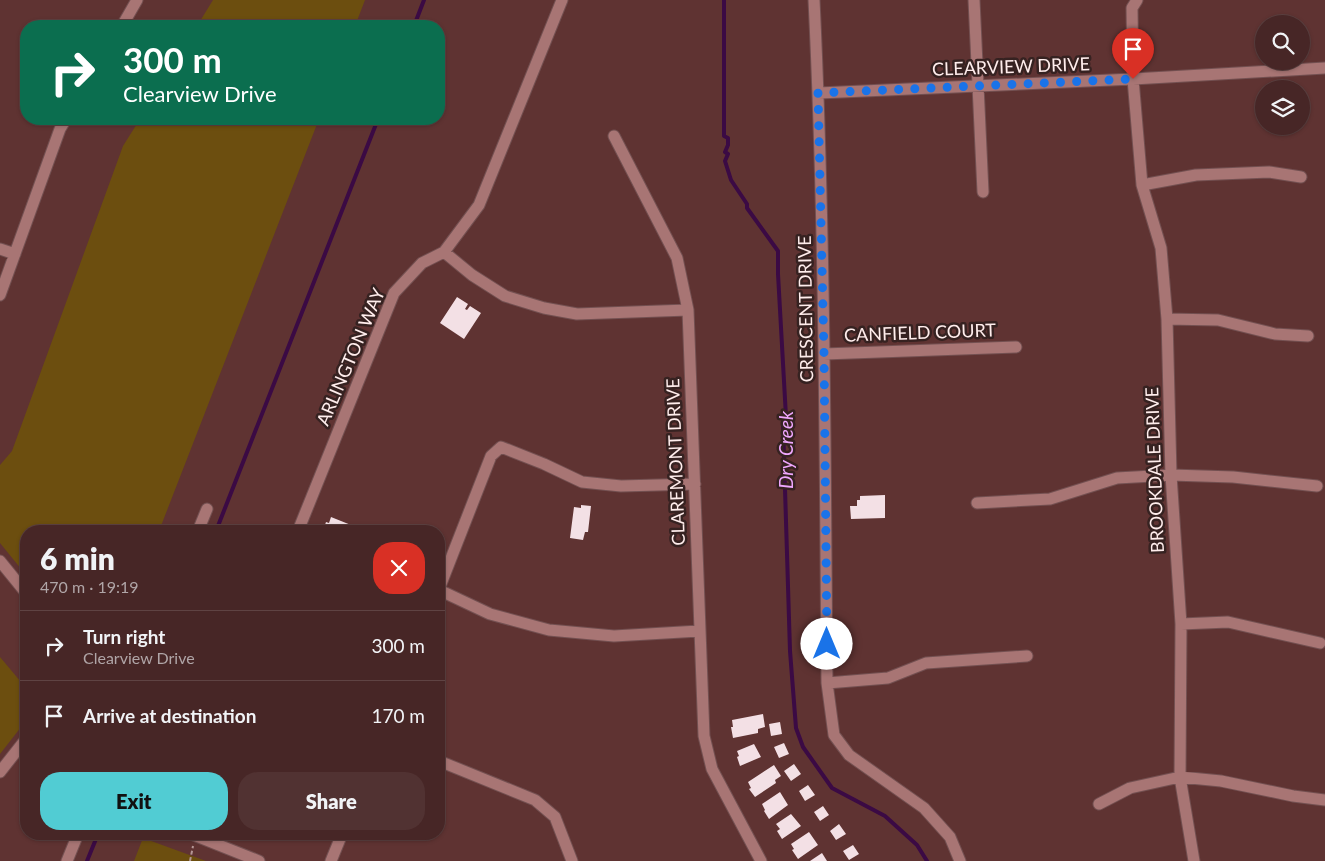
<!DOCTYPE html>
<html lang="en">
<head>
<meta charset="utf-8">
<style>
  body { margin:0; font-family:Lato,sans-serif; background:#513232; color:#f1f3f6; height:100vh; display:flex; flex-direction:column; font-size:19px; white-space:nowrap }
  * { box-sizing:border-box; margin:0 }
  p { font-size:16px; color:#b0a5a7 }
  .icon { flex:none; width:28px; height:28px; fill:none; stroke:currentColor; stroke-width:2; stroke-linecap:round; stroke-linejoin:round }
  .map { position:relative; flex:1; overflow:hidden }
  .details { position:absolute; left:20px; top:525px; width:425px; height:315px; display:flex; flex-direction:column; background:#472626; border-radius:20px; box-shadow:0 1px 4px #0004,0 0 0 1px #5f4343 }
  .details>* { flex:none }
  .banner { position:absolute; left:20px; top:20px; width:425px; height:105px; border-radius:20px; box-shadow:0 1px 4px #0004,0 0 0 1px #5f4343; background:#0b6e4f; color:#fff; overflow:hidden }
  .buttons { position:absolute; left:1255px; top:15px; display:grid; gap:10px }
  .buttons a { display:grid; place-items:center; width:55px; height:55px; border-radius:50%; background:#472626; box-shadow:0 1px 4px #0004,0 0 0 1px #5f4343; font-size:25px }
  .pin { position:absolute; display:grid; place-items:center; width:42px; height:42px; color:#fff; margin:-51px -21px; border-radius:50% 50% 50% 0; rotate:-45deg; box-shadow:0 0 5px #0007 }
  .pin .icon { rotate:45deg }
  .me { position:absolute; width:55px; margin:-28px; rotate:0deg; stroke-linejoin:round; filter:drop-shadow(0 0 4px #0008) }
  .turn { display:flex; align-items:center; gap:18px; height:105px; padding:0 20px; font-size:22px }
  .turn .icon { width:65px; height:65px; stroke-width:2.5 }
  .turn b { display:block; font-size:35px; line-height:42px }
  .round { display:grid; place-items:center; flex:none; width:52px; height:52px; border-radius:20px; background:#513232 }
  .headline { display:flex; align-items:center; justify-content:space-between; height:85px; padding:0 20px }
  h1 { font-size:30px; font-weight:800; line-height:38px }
  .action { display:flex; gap:10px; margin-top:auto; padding:10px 20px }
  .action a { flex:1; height:58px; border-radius:20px; background:#51ccd3; color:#111; font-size:20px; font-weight:800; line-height:58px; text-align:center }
  .action a+a { background:#513232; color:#f1f3f6 }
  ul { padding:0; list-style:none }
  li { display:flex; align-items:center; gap:15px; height:70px; padding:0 20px; border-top:1px solid #5f4343 }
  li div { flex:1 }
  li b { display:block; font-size:19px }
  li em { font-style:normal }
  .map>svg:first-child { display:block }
  .green { fill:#6c4e0f }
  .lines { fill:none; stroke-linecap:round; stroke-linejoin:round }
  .stream { stroke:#3b0a44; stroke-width:4 }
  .building { fill:#f3e0e5 }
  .minor-casing { stroke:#735051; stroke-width:13 }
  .path { stroke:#b59796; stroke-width:2; stroke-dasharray:4 2.5; stroke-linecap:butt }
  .minor { stroke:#a87574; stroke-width:11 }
  .route { stroke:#1a73e8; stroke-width:9; stroke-dasharray:0 16.2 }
  .labels { text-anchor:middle; stroke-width:5; stroke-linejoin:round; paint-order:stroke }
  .street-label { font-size:18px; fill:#ffedec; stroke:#362221 }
  .water-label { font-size:19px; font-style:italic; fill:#efa7fd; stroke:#362221 }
</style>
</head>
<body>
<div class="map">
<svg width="1325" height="861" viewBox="0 0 1325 861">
  <rect width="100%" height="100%" fill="#5f3332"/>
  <path class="green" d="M 213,0 L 365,0 L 355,26 L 197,26 Z
    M 140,119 L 319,119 L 159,531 L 26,531 L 26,575 L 0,543 L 0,465 L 12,451 L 123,146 Z
    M 0,657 L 26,688 L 25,722 L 0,754 Z
    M 143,838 L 206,861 L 134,861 Z"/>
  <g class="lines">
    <path class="stream" d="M 724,0 L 724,136 L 728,138 L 728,145 L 725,152 L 728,154 L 725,161 L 731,180 L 747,204 L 747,208 L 778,251 L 778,274 L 786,417 L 783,424 L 790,651 L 796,728 L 803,747 L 832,788 L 885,816 L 917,845 L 927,861
      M 414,26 L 424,0
      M 216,531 L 378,119
      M 87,861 L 98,834"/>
  </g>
  <path class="building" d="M 457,297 L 468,304 L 465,309 L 467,310 L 470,306 L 481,313 L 464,339 L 440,323 Z
    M 885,495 L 885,518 L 851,519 L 850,506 L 857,506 L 857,500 L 860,500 L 860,496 Z
    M 581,505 L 591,506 L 588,532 L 585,532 L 583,540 L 570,538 L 574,507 L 581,508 Z
    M 331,517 L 361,529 L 360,531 L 323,531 L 326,522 L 329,523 Z
    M 763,714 L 765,727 L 758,729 L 758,733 L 733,738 L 731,727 L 733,727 L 732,720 Z
    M 780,722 L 782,734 L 771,736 L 769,724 Z
    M 784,743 L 789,754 L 779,758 L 774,747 Z
    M 754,744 L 761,757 L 740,766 L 737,757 L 739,756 L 737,751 Z
    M 794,764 L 801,774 L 791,781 L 784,771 Z
    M 774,765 L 781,776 L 775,780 L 776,783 L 755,797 L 749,789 L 751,788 L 748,782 Z
    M 808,785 L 815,795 L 805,801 L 799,791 Z
    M 780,792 L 788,805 L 769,819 L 764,811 L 765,810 L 762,804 Z
    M 823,806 L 829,815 L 820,821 L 814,812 Z
    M 791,814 L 801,826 L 782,839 L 777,831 L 780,829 L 776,824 Z
    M 839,824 L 846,834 L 836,840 L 830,831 Z
    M 809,832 L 818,845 L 798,859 L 792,850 L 794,849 L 791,844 Z
    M 853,845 L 859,854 L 849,860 L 843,851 Z
    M 822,853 L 827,861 L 810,861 Z"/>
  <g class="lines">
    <g class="minor-casing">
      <path id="minor" d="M 814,0 C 825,227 825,455 827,683 L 834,735 L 849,755 L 924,808 L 950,837 L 960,861
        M 974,0 L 983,192
        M 1137,0 L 1132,8 L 1133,79 L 1142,185 L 1161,248 L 1167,319 L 1171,475 L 1181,624 L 1180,777 L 1194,861
        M 122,26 L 137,0
        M 819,93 L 1133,79 L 1325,68
        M 614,136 L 677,258 L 688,310 L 704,736 L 712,769 L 761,861
        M 1142,185 L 1196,175 L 1269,172 L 1301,177
        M 0,249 L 15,254
        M 444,252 L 472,275 L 505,296 L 544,308 L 577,314 L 688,310
        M 0,295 L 60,129 L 66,119
        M 1167,319 L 1218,320 L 1275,334 L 1308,336
        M 824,354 L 1016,347
        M 977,503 L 1050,499 L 1117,478 L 1171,475 L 1233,477 L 1317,486
        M 198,531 L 207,509
        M 298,531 L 394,293 L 422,263 L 444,252 L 479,205 L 562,0
        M 0,561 L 26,593
        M 439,589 L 491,456 L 501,447 L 544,464 L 582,482 L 621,486 L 695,484
        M 439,590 L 490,614 L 549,630 L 614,636 L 699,631
        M 1181,624 L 1228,622 L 1320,643
        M 827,683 L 888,678 L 926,663 L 1027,656
        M 439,761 L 535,800 L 555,817 L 572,861
        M 0,772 L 26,739
        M 1099,804 L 1130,788 L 1180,777 L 1221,781 L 1293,796 L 1325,800
        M 191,834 L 259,861
        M 67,861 L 78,834
        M 331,861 L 342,834"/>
    </g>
    <path class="path" d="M 190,861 L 193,846"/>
    <use href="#minor" class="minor"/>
  </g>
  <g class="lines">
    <path class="route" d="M 827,644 L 824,354 L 818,93 L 1133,79"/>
  </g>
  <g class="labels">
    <g class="street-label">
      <text transform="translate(1011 67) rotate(-2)" y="6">CLEARVIEW DRIVE</text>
      <text transform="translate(806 309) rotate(-91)" y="6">CRESCENT DRIVE</text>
      <text transform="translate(920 333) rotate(-2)" y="6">CANFIELD COURT</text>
      <text transform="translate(351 357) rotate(-67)" y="6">ARLINGTON WAY</text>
      <text transform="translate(676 462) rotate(-92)" y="6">CLAREMONT DRIVE</text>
      <text transform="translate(1155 470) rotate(-92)" y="6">BROOKDALE DRIVE</text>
    </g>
    <g class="water-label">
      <text transform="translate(786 450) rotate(-90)" y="7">Dry Creek</text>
    </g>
  </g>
</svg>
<div class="buttons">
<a><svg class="icon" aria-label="search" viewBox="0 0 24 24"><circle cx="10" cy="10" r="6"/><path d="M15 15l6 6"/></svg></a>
<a><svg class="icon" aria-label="layers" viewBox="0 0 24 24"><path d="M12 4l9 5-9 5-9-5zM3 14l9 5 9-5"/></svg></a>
</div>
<div class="pin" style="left:1133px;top:79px;background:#d93025"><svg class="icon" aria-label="arrive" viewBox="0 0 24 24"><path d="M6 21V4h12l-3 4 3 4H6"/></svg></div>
<svg class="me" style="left:827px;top:644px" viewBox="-20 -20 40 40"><circle r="19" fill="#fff"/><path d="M0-13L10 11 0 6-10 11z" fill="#1a73e8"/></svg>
<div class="banner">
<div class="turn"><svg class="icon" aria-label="right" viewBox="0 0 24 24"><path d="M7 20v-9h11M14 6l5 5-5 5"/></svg><div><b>300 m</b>Clearview Drive</div></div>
</div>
<section class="details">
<div class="headline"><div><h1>6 min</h1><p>470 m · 19:19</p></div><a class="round" style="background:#d93025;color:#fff"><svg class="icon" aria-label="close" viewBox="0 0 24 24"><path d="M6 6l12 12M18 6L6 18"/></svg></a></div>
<ul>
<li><svg class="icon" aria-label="right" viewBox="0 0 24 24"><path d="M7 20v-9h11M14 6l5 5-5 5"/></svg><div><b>Turn right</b><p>Clearview Drive</p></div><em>300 m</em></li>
<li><svg class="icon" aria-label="arrive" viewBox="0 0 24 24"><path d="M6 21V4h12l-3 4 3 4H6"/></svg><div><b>Arrive at destination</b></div><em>170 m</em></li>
</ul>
<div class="action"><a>Exit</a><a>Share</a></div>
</section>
</div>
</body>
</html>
